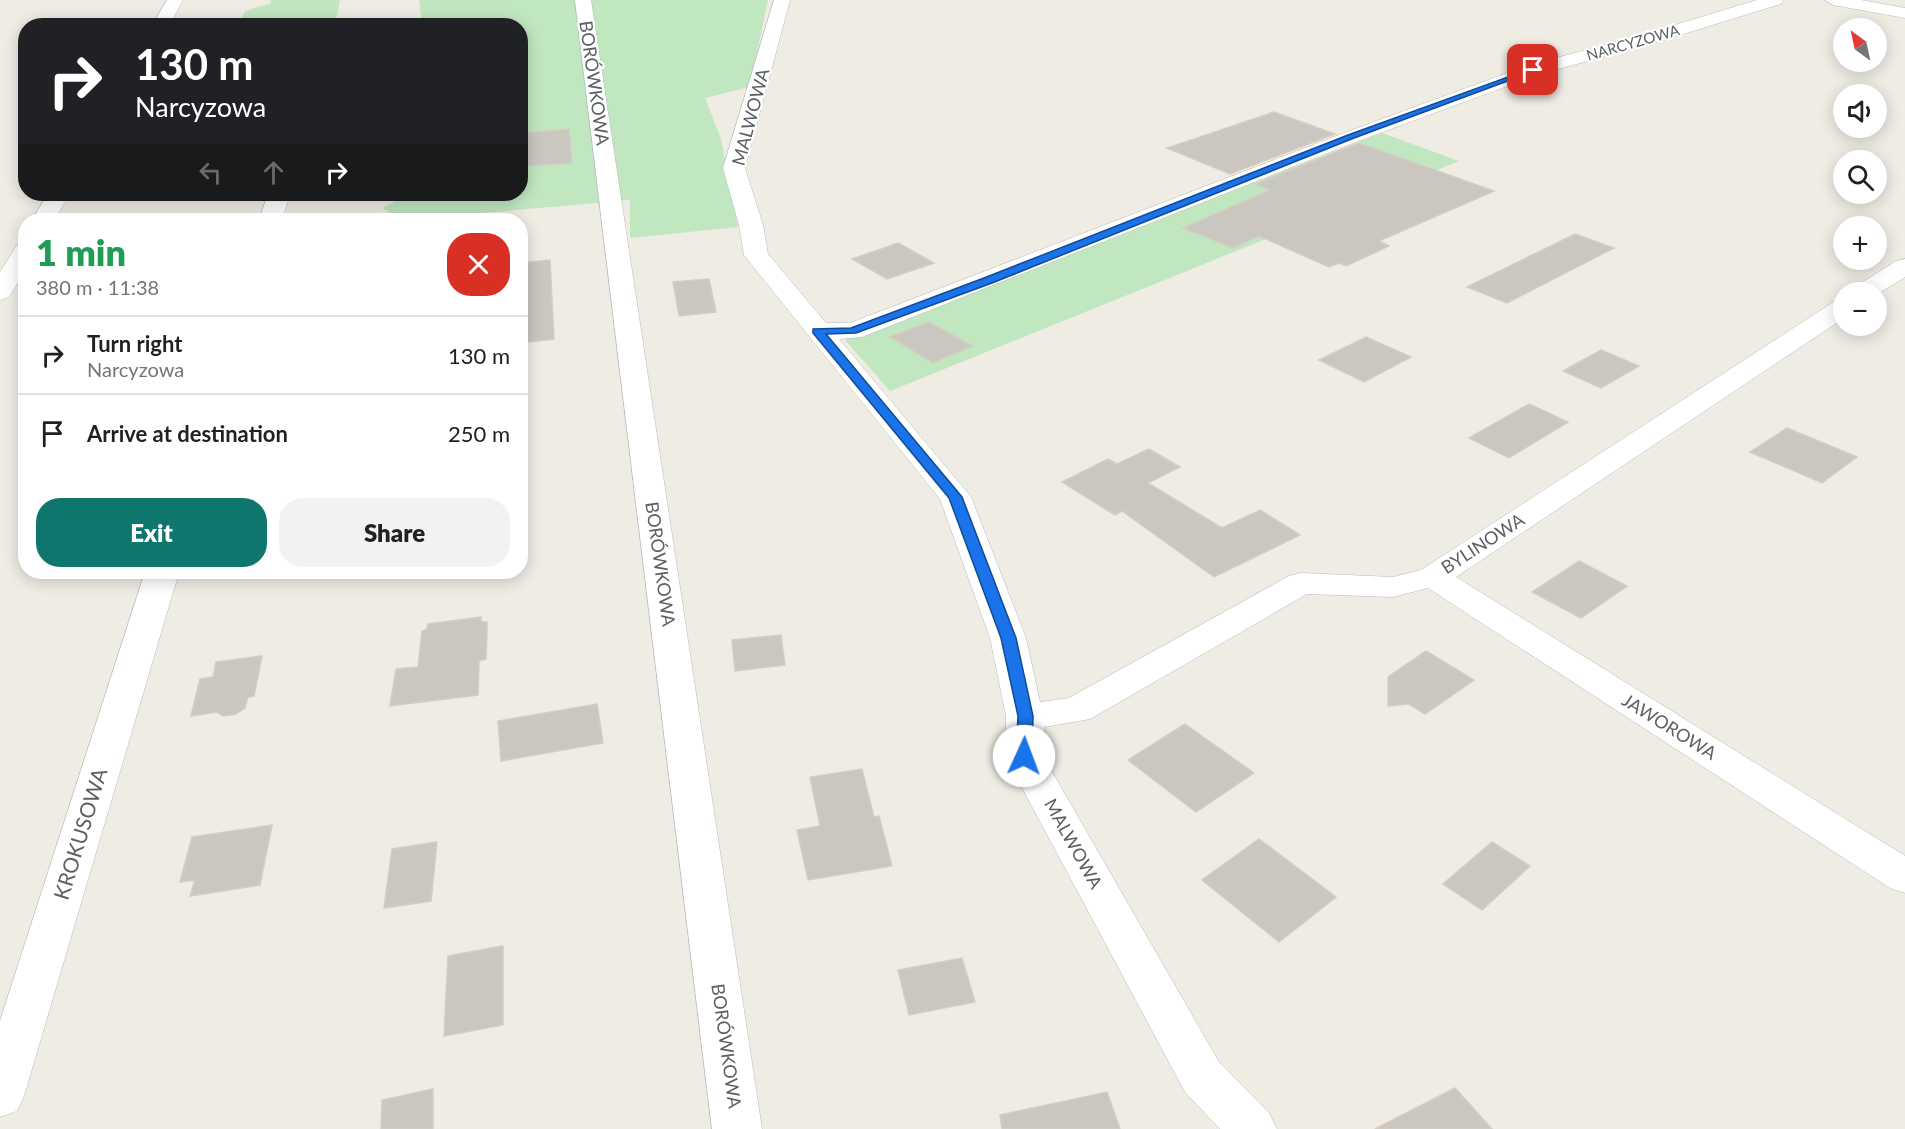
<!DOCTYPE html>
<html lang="en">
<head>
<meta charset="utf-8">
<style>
  body { margin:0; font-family:Lato,sans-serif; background:#f2f2f2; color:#202124; height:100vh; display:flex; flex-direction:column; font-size:22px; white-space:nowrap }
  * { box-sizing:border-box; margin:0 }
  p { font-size:20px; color:#757577 }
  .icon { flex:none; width:33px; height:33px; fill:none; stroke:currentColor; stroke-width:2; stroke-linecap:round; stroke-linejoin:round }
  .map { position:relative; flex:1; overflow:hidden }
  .drawer { position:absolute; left:18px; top:213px; width:510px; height:366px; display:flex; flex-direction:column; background:#fff; border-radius:24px; box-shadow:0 3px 15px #0003 }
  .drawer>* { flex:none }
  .top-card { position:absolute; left:18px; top:18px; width:510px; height:183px; border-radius:24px; box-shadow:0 3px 15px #0003; background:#202124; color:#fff; overflow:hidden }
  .needle { width:39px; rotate:327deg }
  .controls { position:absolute; left:1833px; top:18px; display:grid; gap:12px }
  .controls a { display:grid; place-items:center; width:54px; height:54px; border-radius:50%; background:#fff; box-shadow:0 3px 15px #0003; font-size:30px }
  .pin { position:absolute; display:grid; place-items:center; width:51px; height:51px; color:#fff; margin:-26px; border-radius:12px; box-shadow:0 3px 9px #0006 }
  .me { position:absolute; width:66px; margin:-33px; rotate:2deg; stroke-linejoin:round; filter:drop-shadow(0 0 4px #0008) }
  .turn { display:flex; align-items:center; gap:21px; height:126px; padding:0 18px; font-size:27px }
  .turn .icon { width:78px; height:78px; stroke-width:2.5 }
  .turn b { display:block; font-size:42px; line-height:51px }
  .lanes { display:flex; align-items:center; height:57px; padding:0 18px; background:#0003; justify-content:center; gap:30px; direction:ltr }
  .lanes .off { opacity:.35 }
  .round { display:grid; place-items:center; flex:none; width:63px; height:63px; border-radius:24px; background:#f2f2f2 }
  .headline { display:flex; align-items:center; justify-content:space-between; height:102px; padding:0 18px }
  h1 { font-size:36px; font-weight:800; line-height:45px; color:#1e9e55 }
  .cta { display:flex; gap:12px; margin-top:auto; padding:12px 18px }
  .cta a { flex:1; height:69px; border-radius:24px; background:#0f766e; color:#fff; font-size:24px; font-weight:800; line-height:69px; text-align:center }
  .cta a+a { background:#f2f2f2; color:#202124 }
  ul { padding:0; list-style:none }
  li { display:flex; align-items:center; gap:18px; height:78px; padding:0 18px; border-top:2px solid #e0e0e0 }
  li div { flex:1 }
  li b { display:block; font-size:22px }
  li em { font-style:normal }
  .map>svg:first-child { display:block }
  .green { fill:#c1e7c0 }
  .building { fill:#cac7c1; stroke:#d4cdc2; stroke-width:1.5 }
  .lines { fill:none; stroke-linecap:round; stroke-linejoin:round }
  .street-casing { stroke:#b6babe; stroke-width:1 }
  .street { fill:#fff; fill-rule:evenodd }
  .route { fill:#1a73e8; stroke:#114b97; stroke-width:1.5 }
  .labels { text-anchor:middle; stroke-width:4.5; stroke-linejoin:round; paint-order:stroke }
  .far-street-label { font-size:15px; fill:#5c6065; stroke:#fff }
  .street-label { font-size:18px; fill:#5c6065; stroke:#fff }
  .near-street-label { font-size:21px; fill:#5c6065; stroke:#fff }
</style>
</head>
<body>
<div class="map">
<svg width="1905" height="1129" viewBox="0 0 1905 1129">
  <rect width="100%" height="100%" fill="#efece4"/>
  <path class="green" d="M 270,0 L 340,0 L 335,25 L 239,25 L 245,11 L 271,3 Z
    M 419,0 L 768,0 L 750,87 L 705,98 L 721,139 L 738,227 L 630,238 L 630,200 L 402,220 L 382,208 L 409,194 L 520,194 L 520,26 L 422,25 Z
    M 1382,133 L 1459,161 L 890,391 L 845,340 Z"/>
  <path class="building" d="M 1274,112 L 1335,134 L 1230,174 L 1167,148 Z
    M 569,129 L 572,163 L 527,166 L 526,133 Z
    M 1359,143 L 1494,191 L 1379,241 L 1389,246 L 1346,266 L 1339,263 L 1329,267 L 1259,236 L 1233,248 L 1183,228 L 1270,190 L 1255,184 Z
    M 1575,234 L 1614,248 L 1507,303 L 1467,287 Z
    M 898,243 L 934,263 L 887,279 L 852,259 Z
    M 550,260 L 554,339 L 520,343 L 520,263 Z
    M 709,279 L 716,312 L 679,316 L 673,282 Z
    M 929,322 L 972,346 L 933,363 L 890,337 Z
    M 1366,337 L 1411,357 L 1364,382 L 1319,360 Z
    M 1601,350 L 1639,366 L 1601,388 L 1563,371 Z
    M 1529,404 L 1568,422 L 1509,458 L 1469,438 Z
    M 1787,428 L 1857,457 L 1822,483 L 1750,452 Z
    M 1149,449 L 1180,467 L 1148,483 L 1222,528 L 1260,510 L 1300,535 L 1214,577 L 1122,511 L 1115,515 L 1062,482 L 1108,459 L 1117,464 Z
    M 1579,561 L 1627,586 L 1581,618 L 1532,592 Z
    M 481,617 L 481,622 L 487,622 L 487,632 L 486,659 L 479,661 L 478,695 L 390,706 L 396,669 L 418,667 L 422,631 L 427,629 L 428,624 Z
    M 781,635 L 785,665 L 735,671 L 732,640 Z
    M 1426,651 L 1474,680 L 1425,714 L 1409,704 L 1388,706 L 1388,677 Z
    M 262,656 L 254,696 L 248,697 L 245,708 L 236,714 L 223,716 L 217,712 L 191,716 L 200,679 L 213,677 L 216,662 Z
    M 597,704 L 603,743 L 501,761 L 498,721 Z
    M 1185,724 L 1254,773 L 1196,812 L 1128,760 Z
    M 862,769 L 874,817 L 879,816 L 892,866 L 808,880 L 797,830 L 820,826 L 810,777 Z
    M 272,825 L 260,885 L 190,896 L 195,880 L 180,882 L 192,837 Z
    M 1259,839 L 1336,897 L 1279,942 L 1202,880 Z
    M 437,842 L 431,901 L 384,908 L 392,849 Z
    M 1492,842 L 1530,866 L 1482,910 L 1443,884 Z
    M 503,946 L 503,1025 L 444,1036 L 448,956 Z
    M 962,958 L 975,1002 L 909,1015 L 898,970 Z
    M 1455,1088 L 1492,1129 L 1375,1129 Z
    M 433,1089 L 433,1129 L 381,1129 L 382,1100 Z
    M 1107,1092 L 1120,1129 L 1002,1129 L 1000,1115 Z"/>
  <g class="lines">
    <g class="street-casing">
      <path id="street" d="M 167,0 L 183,0 L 169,26 L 152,26 Z
        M 575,0 L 591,0 L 762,1129 L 712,1129 Z
        M 774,0 L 790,0 L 745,168 L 763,225 L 768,254 L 826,323 L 850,323 L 1344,133 L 1526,66 L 1642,35 L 1757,0 L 1783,0 L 1781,4 L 1654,43 L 1540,74 L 1358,141 L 862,337 L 839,339 L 971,497 L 1026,638 L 1040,702 L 1069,698 L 1289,576 L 1301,573 L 1393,577 L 1421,570 L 1835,301 L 1844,298 L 1844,318 L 1456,577 L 1905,856 L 1905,893 L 1890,888 L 1428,588 L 1393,597 L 1307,594 L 1090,719 L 1044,727 L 1043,756 L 1219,1062 L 1269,1113 L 1277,1129 L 1220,1129 L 1185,1092 L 1005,756 L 1006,716 L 990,638 L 940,499 L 744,255 L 739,225 L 723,168 Z
        M 1825,0 L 1861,0 L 1905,8 L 1905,18 L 1833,5 Z
        M 48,194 L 70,194 L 54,220 L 32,220 Z
        M 268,194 L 290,194 L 282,220 L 259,220 Z
        M 26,242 L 26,270 L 9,297 L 0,300 L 0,272 L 18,244 Z
        M 1905,259 L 1905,277 L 1876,295 L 1876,292 L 1851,292 L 1855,287 L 1896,261 Z
        M 145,572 L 179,572 L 24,1096 L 17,1111 L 0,1117 L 0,1021 Z"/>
    </g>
    <use href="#street" class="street"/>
  </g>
  <path class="route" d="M 1530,69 L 1537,70 L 1354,138 L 992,283 L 856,333 L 826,334 L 962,497 L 1016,638 L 1033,716 L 1032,756 L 1030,760 L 1018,760 L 1016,756 L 1018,716 L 1001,638 L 949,498 L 813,333 L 813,329 L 851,328 L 984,278 L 1348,135 Z"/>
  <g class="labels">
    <g class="far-street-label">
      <text transform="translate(1633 43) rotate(-16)" y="5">NARCYZOWA</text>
    </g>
    <g class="street-label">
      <text transform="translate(594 83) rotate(82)" y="6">BORÓWKOWA</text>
      <text transform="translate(751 117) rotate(-75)" y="6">MALWOWA</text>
      <text transform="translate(1483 544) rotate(-33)" y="6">BYLINOWA</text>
      <text transform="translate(660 564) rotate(82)" y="6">BORÓWKOWA</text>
      <text transform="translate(1669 727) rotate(32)" y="6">JAWOROWA</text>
      <text transform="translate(1073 844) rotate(61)" y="6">MALWOWA</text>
      <text transform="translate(726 1046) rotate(82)" y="6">BORÓWKOWA</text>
    </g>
    <g class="near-street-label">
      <text transform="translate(81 834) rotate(-73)" y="7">KROKUSOWA</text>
    </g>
  </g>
</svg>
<div class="controls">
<a><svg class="needle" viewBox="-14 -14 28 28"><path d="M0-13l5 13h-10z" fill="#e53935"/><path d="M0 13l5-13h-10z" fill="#757577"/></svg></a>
<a><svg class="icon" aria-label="sound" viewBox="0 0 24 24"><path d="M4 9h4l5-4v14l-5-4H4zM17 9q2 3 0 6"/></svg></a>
<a><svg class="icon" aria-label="search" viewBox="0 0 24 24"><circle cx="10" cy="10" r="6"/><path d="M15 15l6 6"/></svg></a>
<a>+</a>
<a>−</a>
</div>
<div class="pin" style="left:1533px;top:70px;background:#d93025"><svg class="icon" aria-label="arrive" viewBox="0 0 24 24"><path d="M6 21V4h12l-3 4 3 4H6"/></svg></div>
<svg class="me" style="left:1024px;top:756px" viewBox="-20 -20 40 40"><circle r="19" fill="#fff"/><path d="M0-13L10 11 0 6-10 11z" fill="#1a73e8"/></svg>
<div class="top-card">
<div class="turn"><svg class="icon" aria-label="right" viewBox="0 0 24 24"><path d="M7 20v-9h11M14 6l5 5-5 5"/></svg><div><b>130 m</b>Narcyzowa</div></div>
<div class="lanes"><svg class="icon off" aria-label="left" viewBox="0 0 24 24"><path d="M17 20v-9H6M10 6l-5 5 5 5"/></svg><svg class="icon off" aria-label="ahead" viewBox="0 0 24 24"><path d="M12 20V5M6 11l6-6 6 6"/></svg><svg class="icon" aria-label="right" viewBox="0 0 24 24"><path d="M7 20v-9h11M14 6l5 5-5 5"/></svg></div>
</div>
<section class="drawer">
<div class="headline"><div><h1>1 min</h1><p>380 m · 11:38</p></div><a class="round" style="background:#d93025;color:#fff"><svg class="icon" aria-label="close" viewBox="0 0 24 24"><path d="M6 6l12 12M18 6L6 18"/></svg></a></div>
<ul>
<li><svg class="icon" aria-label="right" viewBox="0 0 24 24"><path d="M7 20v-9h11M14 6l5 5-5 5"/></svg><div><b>Turn right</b><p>Narcyzowa</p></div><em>130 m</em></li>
<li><svg class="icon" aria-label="arrive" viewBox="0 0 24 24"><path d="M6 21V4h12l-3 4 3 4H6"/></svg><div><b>Arrive at destination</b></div><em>250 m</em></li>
</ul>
<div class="cta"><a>Exit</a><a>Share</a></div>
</section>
</div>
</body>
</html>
